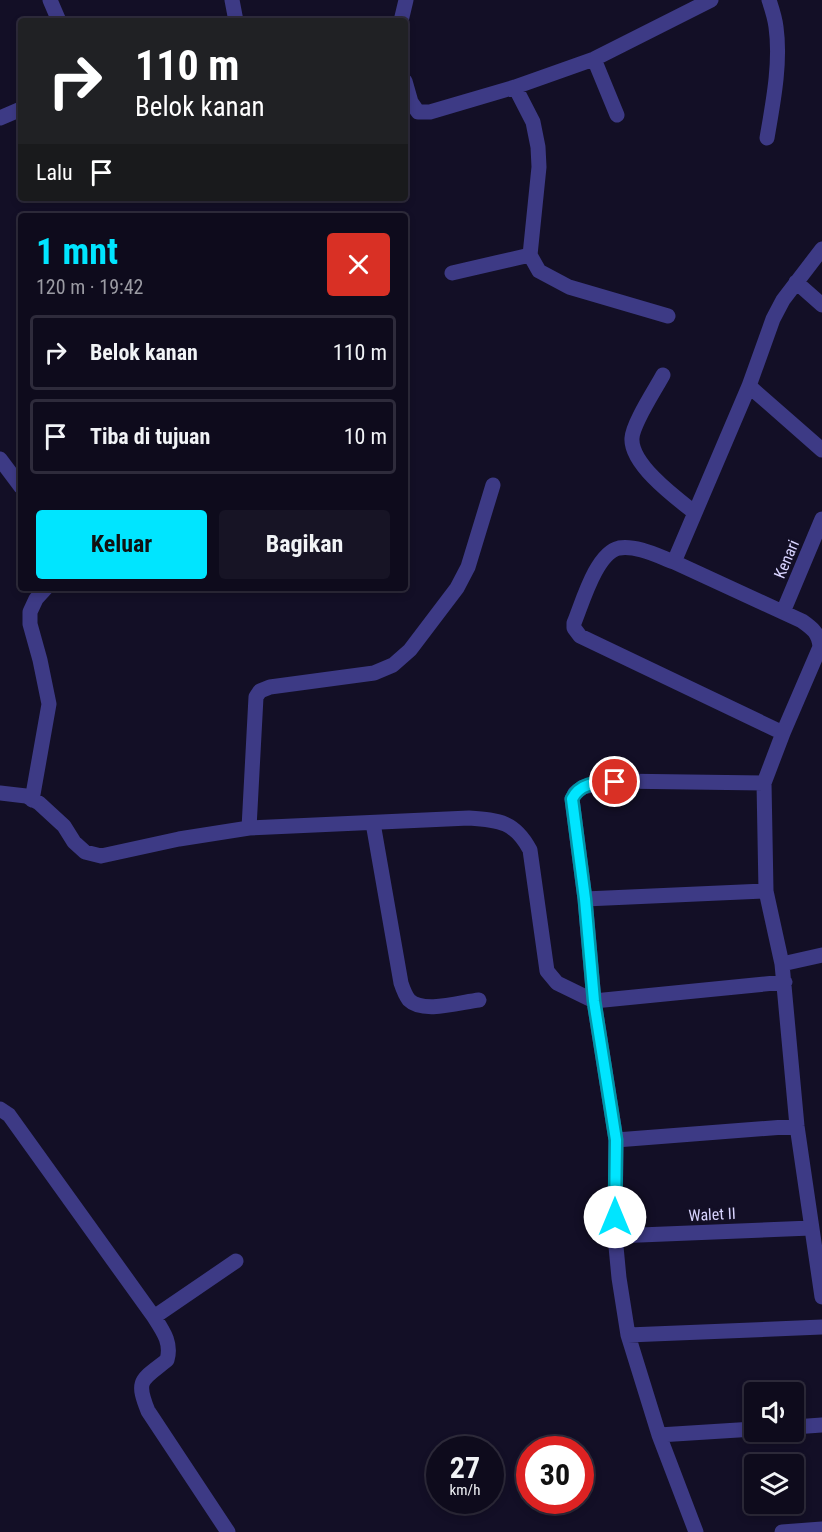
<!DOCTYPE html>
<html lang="id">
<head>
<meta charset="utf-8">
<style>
  body { margin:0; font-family:"Roboto Condensed",sans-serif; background:#171425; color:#f1f3f6; height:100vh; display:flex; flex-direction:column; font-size:22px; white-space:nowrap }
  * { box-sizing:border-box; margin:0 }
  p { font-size:20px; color:#9b9ba3 }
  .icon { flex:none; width:33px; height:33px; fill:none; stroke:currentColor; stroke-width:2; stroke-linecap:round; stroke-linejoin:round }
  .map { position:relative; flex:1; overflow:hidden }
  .side { position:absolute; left:18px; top:213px; width:390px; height:378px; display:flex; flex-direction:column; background:#0e0b1c; border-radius:6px; box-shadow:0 3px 9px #0003,0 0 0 2px #2e2b3b }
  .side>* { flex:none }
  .guide { position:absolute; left:18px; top:18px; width:390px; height:183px; border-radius:6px; box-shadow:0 3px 9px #0003,0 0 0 2px #2e2b3b; background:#202124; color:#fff; overflow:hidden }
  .fabs { position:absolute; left:744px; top:1382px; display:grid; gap:12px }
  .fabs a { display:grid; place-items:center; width:60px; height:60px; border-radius:6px; background:#0e0b1c; box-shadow:0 3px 9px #0003,0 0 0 2px #2e2b3b; font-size:30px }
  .speed { position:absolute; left:426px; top:1436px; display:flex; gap:12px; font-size:30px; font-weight:700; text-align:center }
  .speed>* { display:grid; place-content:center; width:78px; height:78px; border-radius:50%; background:#0e0b1c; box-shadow:0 3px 9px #0003,0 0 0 2px #2e2b3b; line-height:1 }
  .speed small { font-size:15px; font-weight:400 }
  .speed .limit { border:9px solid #d22; background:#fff; color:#111 }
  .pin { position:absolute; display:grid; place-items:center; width:51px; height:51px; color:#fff; margin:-26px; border:3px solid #fff; border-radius:50%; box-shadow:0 2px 6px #0007 }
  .me { position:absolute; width:66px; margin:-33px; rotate:0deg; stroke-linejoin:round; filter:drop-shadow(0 0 4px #0008) }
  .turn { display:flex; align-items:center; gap:21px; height:126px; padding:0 18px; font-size:27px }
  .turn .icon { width:78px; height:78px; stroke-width:2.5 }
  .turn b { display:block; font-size:42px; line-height:51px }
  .then { display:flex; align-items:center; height:57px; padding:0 18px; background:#0003; gap:12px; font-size:22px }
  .round { display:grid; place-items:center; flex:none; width:63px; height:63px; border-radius:6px; background:#171425 }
  .summary { display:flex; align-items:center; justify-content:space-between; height:102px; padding:0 18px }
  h1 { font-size:36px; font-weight:700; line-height:45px; color:#00e5ff }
  .primary-button { display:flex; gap:12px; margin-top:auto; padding:12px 18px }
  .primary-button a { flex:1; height:69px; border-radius:6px; background:#00e5ff; color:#111; font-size:24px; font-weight:700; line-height:69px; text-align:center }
  .primary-button a+a { background:#171425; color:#f1f3f6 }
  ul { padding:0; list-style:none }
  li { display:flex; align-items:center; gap:18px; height:75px; margin:0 12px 9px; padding:0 6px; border:3px solid #2e2b3b; border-radius:6px }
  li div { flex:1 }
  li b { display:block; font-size:22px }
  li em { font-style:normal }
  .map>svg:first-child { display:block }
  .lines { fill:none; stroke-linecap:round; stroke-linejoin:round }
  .minor { stroke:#3d3a85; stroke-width:15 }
  .route-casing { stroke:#0095a6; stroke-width:15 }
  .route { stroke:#00e5ff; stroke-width:10 }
  .labels { text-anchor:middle; stroke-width:6; stroke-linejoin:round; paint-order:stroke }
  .street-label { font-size:16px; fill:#d9d4ff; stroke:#130f26 }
</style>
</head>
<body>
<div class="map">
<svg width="822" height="1532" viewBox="0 0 822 1532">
  <rect width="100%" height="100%" fill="#130f26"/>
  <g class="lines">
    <path class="minor" d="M 50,0 L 59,21
      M 232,0 L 236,21
      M 401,21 L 406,0
      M 594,59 L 617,115
      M 405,81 L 411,102 L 418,112 L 430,112 L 515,87 L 594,59 L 711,0
      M 515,87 L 533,122 L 538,147 L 539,167 L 530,255 L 539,271 L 569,287 L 668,316
      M 0,118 L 21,109
      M 767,138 C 773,103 781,63 776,27 C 775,18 772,9 769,0
      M 822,249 L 783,300 L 773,319 L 749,386 L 674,562 L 802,621 C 812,628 819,633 820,647 L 783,733 L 764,783 L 766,891 L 782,964 L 797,1126 L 822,1297
      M 452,273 L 530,255
      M 796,282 L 822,305
      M 663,375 C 655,390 633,423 632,438 C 630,464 676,498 694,512
      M 749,386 L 822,450
      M 0,459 L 21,487
      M 674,562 C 658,556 636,545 619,548 C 596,553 582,604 574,623 L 574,628 L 580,636 L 783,733
      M 783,612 L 822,519
      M 0,793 L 26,796 L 39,803 L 64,826 L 74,842 L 85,852 L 101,856 L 179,839 L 249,828 L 469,818 C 500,820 515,822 530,850 L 547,971 L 557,983 L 594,1001 L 785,982
      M 32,800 L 49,704 L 40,660 L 30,624 L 30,612 L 36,599 L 46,588
      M 373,823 L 401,983 C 403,989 405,995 409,1000 C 423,1014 461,1002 479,1000
      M 249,828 L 256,697 L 260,691 L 270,687 L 374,673 L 393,665 L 410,650 L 457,588 L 468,567 L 493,485
      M 585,899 L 766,891
      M 782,964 L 822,955
      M 0,1109 L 9,1115 L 154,1317 C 163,1331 172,1343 167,1360 C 142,1380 135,1379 148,1411 L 228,1532
      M 616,1140 L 797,1126
      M 615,1236 L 811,1228
      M 154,1317 L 236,1261
      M 628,1335 L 822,1327
      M 794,1427 L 822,1425
      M 659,1435 L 754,1429
      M 696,1532 L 659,1435 L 628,1335 L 619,1278 L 615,1236 L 616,1140 L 594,1001 L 585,899 L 572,799 L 575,793 L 583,787 L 615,781 L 764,783
      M 782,1532 L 822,1529"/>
  </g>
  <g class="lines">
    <g class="route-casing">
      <path id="route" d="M 615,782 C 598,783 580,782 572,799 L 585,899 L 594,1001 L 616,1140 L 615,1217"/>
    </g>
    <use href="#route" class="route"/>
  </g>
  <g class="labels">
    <g class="street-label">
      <text transform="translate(786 559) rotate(-67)" y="6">Kenari</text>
      <text transform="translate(712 1214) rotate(-3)" y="6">Walet II</text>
    </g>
  </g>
</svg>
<div class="fabs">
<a><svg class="icon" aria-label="sound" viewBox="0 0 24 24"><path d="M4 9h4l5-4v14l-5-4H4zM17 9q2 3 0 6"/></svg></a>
<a><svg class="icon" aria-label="layers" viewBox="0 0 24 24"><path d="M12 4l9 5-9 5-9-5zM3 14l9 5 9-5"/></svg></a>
</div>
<div class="speed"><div>27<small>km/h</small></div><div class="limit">30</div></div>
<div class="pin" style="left:615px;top:782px;background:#d93025"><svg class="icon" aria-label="arrive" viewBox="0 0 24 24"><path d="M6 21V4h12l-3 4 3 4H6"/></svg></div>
<svg class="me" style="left:615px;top:1217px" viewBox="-20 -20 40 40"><circle r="19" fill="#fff"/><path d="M0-13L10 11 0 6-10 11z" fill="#00e5ff"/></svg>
<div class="guide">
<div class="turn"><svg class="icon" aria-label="right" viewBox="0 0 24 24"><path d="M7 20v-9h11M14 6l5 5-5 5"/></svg><div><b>110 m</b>Belok kanan</div></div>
<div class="then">Lalu<svg class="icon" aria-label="arrive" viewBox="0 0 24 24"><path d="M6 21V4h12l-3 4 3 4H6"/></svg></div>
</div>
<section class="side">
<div class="summary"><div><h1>1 mnt</h1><p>120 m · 19:42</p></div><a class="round" style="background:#d93025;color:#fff"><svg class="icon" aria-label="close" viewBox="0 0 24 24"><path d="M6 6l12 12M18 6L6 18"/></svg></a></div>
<ul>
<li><svg class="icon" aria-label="right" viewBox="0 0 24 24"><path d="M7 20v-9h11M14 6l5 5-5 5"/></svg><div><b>Belok kanan</b></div><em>110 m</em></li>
<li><svg class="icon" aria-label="arrive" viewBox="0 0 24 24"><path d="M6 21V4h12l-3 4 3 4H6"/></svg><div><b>Tiba di tujuan</b></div><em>10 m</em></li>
</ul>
<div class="primary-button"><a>Keluar</a><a>Bagikan</a></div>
</section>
</div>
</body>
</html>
